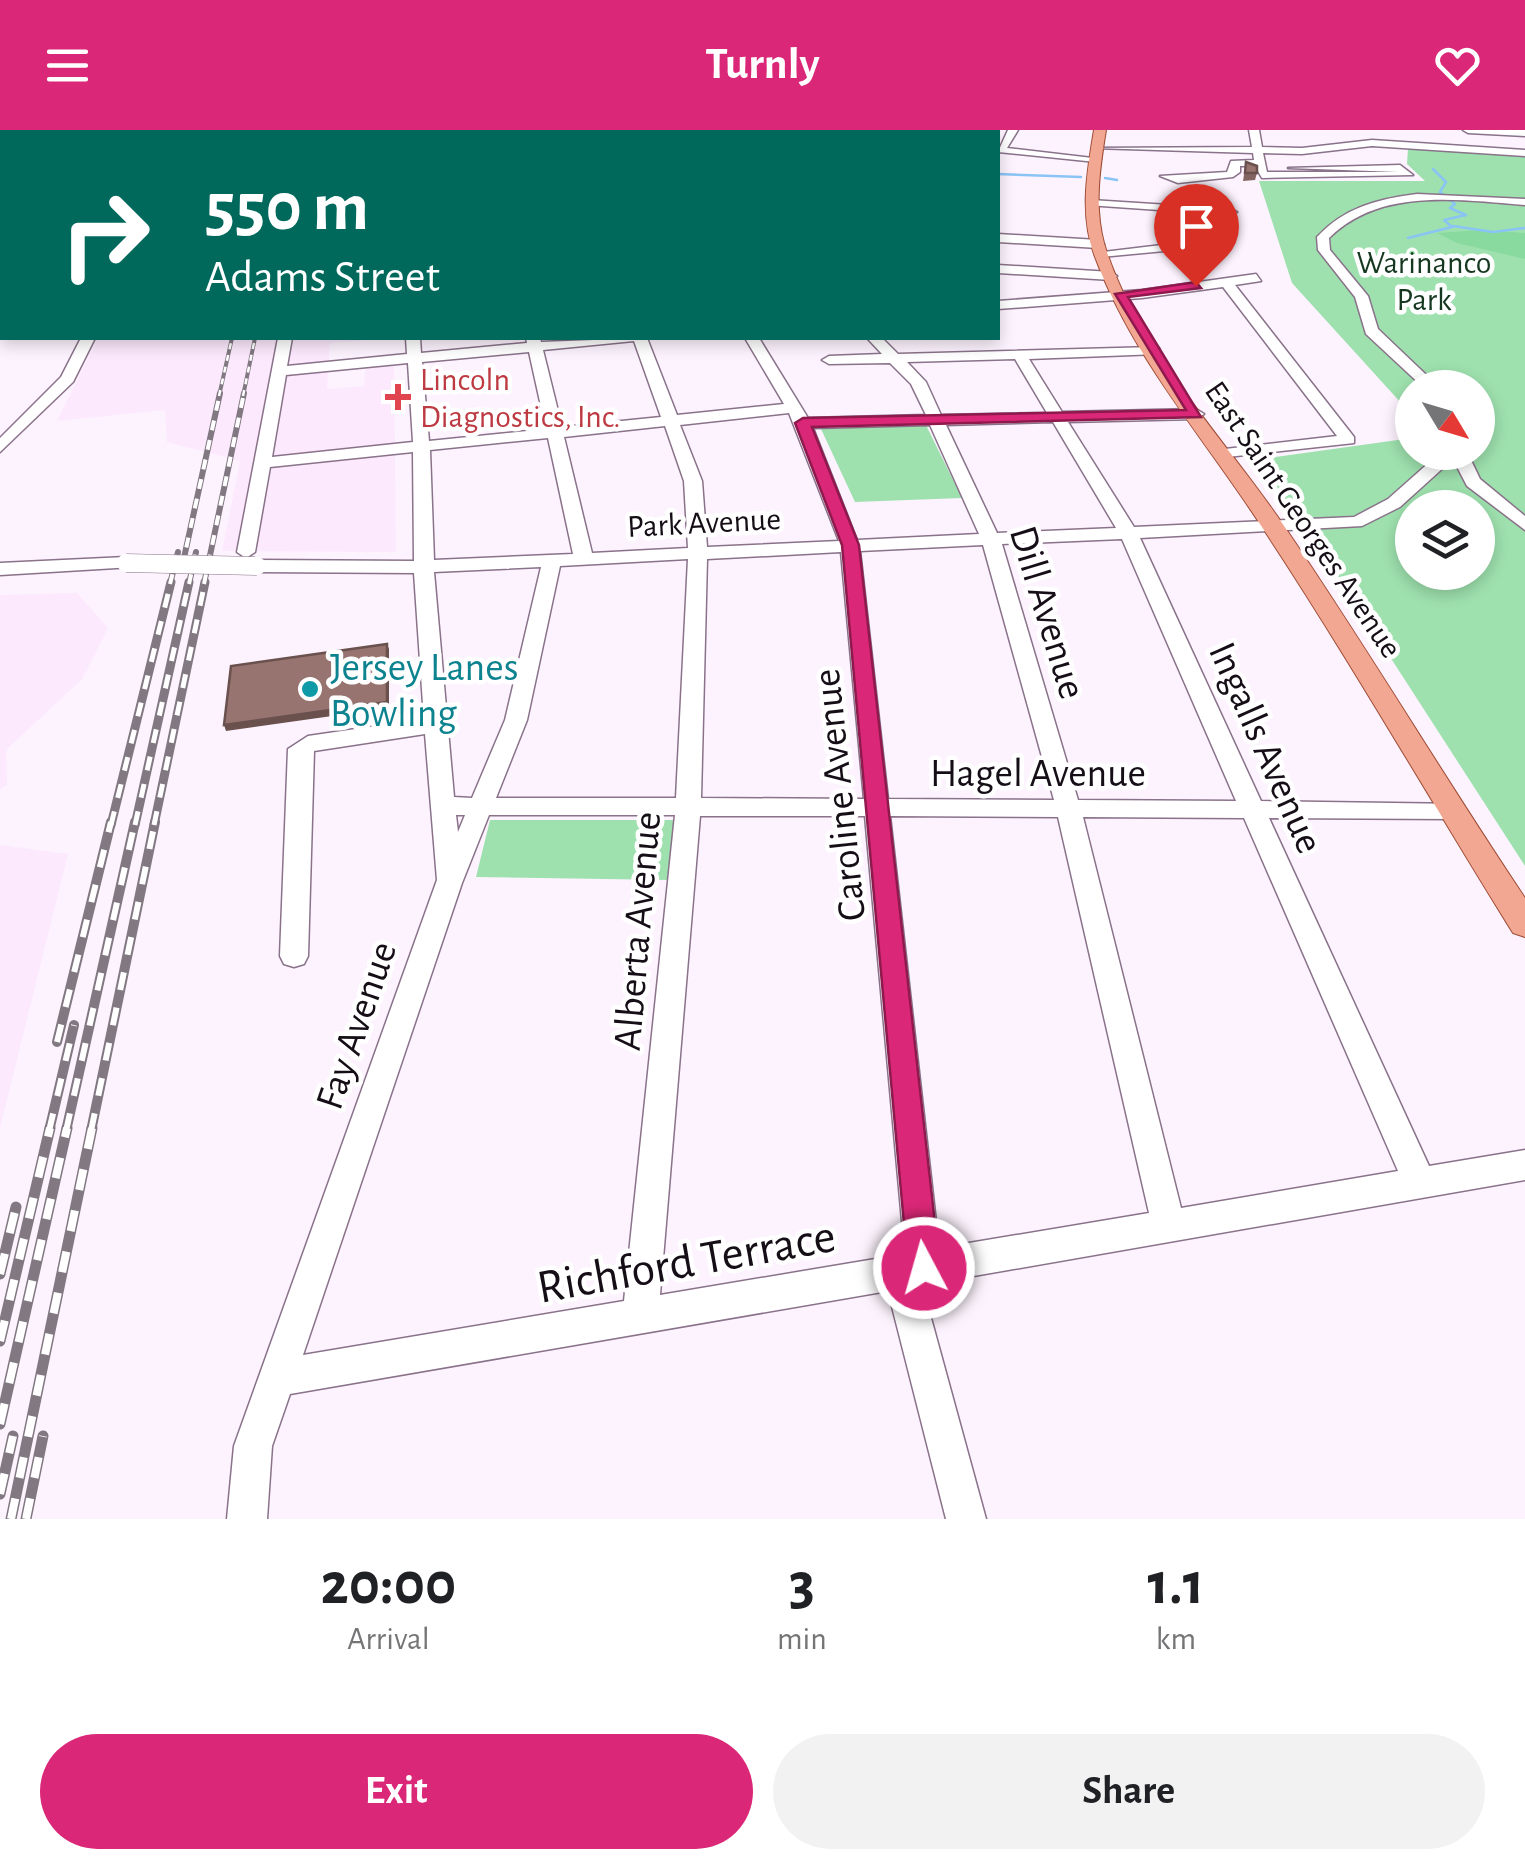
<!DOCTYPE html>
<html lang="en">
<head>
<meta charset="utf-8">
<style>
  body { margin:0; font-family:"Alegreya Sans",sans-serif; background:#f2f2f2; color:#202124; height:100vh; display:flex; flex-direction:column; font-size:38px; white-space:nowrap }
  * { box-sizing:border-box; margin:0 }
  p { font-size:32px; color:#757577 }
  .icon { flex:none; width:55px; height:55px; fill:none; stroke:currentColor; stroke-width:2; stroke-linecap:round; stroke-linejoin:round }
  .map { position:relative; height:1389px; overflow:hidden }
  .drawer { display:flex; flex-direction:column; background:#fff; flex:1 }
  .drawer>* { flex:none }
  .hud { position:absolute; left:0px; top:0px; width:1000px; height:210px; box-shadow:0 5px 15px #0003; background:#00695c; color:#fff; overflow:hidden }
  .needle { width:65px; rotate:128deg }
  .controls { position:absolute; left:1395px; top:240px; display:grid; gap:20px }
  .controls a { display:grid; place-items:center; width:100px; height:100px; border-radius:50%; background:#fff; box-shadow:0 5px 15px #0003; font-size:50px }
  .pin { position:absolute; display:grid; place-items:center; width:85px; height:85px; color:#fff; margin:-102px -42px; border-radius:50% 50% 50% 0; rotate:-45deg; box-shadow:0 0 10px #0007 }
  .pin .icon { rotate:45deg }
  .me { position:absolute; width:110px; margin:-55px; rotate:354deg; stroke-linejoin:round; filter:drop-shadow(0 0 8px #0008) }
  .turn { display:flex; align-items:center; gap:35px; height:210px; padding:0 40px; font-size:45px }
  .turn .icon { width:130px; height:130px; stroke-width:2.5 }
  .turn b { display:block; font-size:70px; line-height:85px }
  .eta { display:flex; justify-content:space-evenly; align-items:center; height:170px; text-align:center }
  .eta b { font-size:60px; font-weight:700; line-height:70px }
  .cta { display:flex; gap:20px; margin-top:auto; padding:20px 40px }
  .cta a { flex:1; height:115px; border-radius:60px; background:#db2777; color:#fff; font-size:40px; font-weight:700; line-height:115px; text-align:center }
  .cta a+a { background:#f2f2f2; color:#202124 }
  header { display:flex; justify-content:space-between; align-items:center; height:130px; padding:0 40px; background:#db2777; color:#fff; font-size:45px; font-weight:700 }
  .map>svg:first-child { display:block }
  .built { fill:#fce9fd }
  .green { fill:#9ee1ae; fill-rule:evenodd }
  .forest { fill:#89da9e }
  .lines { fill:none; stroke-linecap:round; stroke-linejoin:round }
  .stream { stroke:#89c4f5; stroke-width:2.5 }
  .minor-casing { stroke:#89728a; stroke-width:3 }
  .major-casing { stroke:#9e4c36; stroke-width:2 }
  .minor { fill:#fff; fill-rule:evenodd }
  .major { fill:#f1a791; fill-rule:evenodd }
  .rail-far4-casing { stroke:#817882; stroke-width:4 }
  .rail-far3-casing { stroke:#817882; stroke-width:6 }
  .rail-far2-casing { stroke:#817882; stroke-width:9 }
  .rail-far1-casing { stroke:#817882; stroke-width:10 }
  .rail-casing { stroke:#817882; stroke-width:11 }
  .rail-far4 { stroke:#fff; stroke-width:2.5; stroke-dasharray:6; stroke-linecap:butt }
  .rail-far3 { stroke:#fff; stroke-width:4; stroke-dasharray:10; stroke-linecap:butt }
  .rail-far2 { stroke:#fff; stroke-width:5; stroke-dasharray:14; stroke-linecap:butt }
  .rail-far1 { stroke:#fff; stroke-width:6; stroke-dasharray:18; stroke-linecap:butt }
  .rail { stroke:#fff; stroke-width:8; stroke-dasharray:21; stroke-linecap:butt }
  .minor-bridge-casing { stroke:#89728a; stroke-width:19; stroke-linecap:butt }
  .minor-bridge { stroke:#fff; stroke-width:18 }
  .wall { fill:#836460 }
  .shaded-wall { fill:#6a514e }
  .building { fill:#987470; stroke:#6a514e; stroke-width:2.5 }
  .route { fill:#db2777; stroke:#8e194d; stroke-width:2.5 }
  .health-dot { fill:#e0444e; stroke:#fff; stroke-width:4 }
  .culture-dot { fill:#0f9aa8; stroke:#fff; stroke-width:4 }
  .labels { text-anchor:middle; stroke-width:9; stroke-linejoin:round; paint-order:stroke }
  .far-park-label { font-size:32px; fill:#163820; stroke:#fff }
  .far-health-label { font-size:32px; fill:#be3a42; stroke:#fff; text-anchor:start }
  .far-street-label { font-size:32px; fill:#160e17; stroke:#fff }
  .street-label { font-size:40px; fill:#160e17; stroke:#fff }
  .culture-label { font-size:40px; fill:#0d838f; stroke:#fff; text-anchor:start }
  .near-street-label { font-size:48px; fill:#160e17; stroke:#fff }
</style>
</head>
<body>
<header><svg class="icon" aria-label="menu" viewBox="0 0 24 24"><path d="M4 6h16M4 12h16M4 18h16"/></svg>Turnly<svg class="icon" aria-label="heart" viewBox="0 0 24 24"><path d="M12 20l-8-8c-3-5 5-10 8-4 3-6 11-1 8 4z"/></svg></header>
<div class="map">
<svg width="1525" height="1389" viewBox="0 0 1525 1389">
  <rect width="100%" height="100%" fill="#fdf3fe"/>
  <path class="built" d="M 0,0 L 399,0 L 2,2 L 0,128 Z
    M 98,208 L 394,208 L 330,213 L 327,259 L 364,256 L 366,233 L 394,230 L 396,422 L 222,421 L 240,331 L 167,312 L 165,280 L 57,291 Z
    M 77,463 L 108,498 L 82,549 L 6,620 L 7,655 L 0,659 L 0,465 Z
    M 0,715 L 68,724 L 0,998 Z"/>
  <path class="green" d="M 1408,18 L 1525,25 L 1525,736 L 1312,406 L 1253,330 L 1412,308 L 1412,322 L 1478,322 L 1478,258 L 1412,258 L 1412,285 L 1292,153 L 1259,51 L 1425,51 L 1407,34 ZM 1412,378 L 1478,378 L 1478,442 L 1412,442 Z
    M 926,295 L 962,368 L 855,372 L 821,299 Z
    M 490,690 L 674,690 L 667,750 L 476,747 Z"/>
  <path class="forest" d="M 1480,100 L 1525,103 L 1525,129 L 1457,113 L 1437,103 Z"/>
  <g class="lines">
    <path class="stream" d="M 423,2 L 478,1
      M 494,2 L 504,2
      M 998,44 L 1081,47
      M 1105,48 L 1117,50
      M 1453,96 L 1493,102 L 1525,98
      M 1408,108 L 1452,97 L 1444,90 L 1466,85 L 1450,78 L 1455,74 L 1440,62 L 1446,52 L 1433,39"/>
    <g class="minor-casing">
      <path id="minor" d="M 314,0 L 324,0 L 324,2 L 315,2 Z
        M 401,0 L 411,0 L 411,2 L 402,2 Z
        M 481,0 L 491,0 L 491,2 L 482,2 Z
        M 627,0 L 637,0 L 639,2 L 629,2 Z
        M 848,0 L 859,0 L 861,2 L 850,2 Z
        M 922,0 L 933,0 L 935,2 L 924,2 Z
        M 1008,0 L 1018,0 L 1007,18 L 1101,29 L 1096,32 L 998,22 Z
        M 1249,0 L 1259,0 L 1262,17 L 1302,18 L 1372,10 L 1525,20 L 1525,26 L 1372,16 L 1302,24 L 1263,23 L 1267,42 L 1398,42 L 1288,38 L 1400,35 L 1413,45 L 1262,48 L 1255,36 L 1240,36 L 1240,42 L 1233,47 L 1178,53 L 1160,46 L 1227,42 L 1231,31 L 1254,30 L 1253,23 L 1093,18 L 1252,17 Z
        M 1463,0 L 1525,0 L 1525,6 L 1468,3 Z
        M 1417,64 L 1525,69 L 1525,75 C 1458,70 1381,57 1329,108 L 1330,120 L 1368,166 L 1378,199 L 1440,258 L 1424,258 L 1366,204 L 1355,167 L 1318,120 L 1317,107 C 1345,77 1378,69 1417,64 Z
        M 1091,70 L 1231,79 L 1237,82 L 1231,85 L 1087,75 Z
        M 998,104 L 1098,110 L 1104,114 L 1098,118 L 998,112 Z
        M 1203,110 L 1207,117 L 1101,127 L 1095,123 Z
        M 998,135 L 1111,142 L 1117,146 L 1111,150 L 998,143 Z
        M 1256,144 L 1261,151 L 1235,155 L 1354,307 L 1354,313 L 1219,328 L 1219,320 L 1225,319 L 1337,306 L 1223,157 L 1142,168 L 998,179 L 998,171 L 1142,160 Z
        M 81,208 L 95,208 L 73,252 L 0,322 L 0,308 L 61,247 Z
        M 278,208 L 292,208 L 287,236 L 407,224 L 406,208 L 420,208 L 421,223 L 527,213 L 526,208 L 540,208 L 541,212 L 647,208 L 677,285 L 784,274 L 745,208 L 759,208 L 808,288 L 926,285 L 911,254 L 890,233 L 829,234 L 822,230 L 829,226 L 882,224 L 867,208 L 882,208 L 898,224 L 1154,217 L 1159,218 L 1159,224 L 1029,229 L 1062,282 L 1196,279 L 1204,284 L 1196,289 L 1068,292 L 1134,397 L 1354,387 L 1388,369 L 1441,322 L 1467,322 L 1480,349 L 1525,386 L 1525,400 L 1467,356 L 1453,329 L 1400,377 L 1362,396 L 1140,408 L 1261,671 L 1462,674 L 1465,680 L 1453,689 L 1269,688 L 1429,1036 L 1525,1020 L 1525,1050 L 922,1155 L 986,1389 L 946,1389 L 888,1161 L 290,1264 L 272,1316 L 267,1389 L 227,1389 L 234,1316 L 437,750 L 425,604 L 314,621 L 308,826 L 304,834 L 294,837 L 284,834 L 280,826 L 288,619 L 308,606 L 424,589 L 414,443 L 257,442 L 247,436 L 257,430 L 414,431 L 413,322 L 270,337 L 255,422 L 246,428 L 237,422 ZM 634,211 L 661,287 L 562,297 L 543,220 ZM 529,222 L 546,299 L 429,311 L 422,232 ZM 1015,229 L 1047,283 L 941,285 L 926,252 L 907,232 ZM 408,233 L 413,312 L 272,327 L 286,245 ZM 789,283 L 839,411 L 707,417 L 702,351 L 680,295 ZM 1053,292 L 1116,398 L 997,403 L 946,295 ZM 930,295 L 979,404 L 857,410 L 813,298 ZM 665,296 L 684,351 L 688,418 L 592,423 L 564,307 ZM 548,308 L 573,424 L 434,430 L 430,320 ZM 1122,409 L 1236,671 L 1078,670 L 1002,414 ZM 983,415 L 1054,670 L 888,669 L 860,421 ZM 841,422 L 864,669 L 701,668 L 707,429 ZM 688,429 L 676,668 L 496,668 L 527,590 L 560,436 ZM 541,437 L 505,590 L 472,668 L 454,667 L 434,442 ZM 456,685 L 465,685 L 458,702 ZM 489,685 L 675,685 L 624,1171 L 303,1225 L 462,753 ZM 700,686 L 865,686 L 905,1124 L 660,1165 ZM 890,686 L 1058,687 L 1149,1083 L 939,1118 ZM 1083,687 L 1244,688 L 1398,1041 L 1181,1078 Z
        M 126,427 L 136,433 L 133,437 L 0,445 L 0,433 Z"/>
    </g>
    <g class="major-casing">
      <path id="major" d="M 1094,0 L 1106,0 C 1100,37 1094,76 1104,113 C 1135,217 1222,305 1282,393 C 1366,516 1442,644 1525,768 L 1525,807 L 1513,803 C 1429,668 1350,530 1262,397 C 1205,309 1132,227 1095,127 C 1079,85 1087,42 1094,0 Z"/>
    </g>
    <use href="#minor" class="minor"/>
    <use href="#major" class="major"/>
    <g class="rail-far4-casing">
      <path id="rail-far4" d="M 219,266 L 232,208
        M 243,266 L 255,208"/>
    </g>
    <g class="rail-far3-casing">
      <path id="rail-far3" d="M 182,437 L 220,263
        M 170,454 L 178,422
        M 189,454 L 196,422
        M 204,454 L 244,263"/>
    </g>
    <g class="rail-far2-casing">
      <path id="rail-far2" d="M 111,695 L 171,452
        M 135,695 L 189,452
        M 154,695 L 205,452"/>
    </g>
    <g class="rail-far1-casing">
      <path id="rail-far1" d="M 57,912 L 111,692
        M 49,1001 L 74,895
        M 66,1001 L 135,692
        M 91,1001 L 155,692"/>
    </g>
    <g class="rail-casing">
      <path id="rail" d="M 0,1144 L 16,1077
        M 0,1211 L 50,998
        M 0,1294 L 67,998
        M 0,1364 L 13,1306
        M 11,1389 L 92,998
        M 26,1389 L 43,1306"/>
    </g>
    <use href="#rail-far4" class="rail-far4"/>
    <use href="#rail-far3" class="rail-far3"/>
    <use href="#rail-far2" class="rail-far2"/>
    <use href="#rail-far1" class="rail-far1"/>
    <use href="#rail" class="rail"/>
    <g class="minor-bridge-casing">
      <path id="minor-bridge" d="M 126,433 L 257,436"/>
    </g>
    <use href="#minor-bridge" class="minor-bridge"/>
  </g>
  <path class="wall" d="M 1246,32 L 1257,43 L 1255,50 L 1243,51 Z"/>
  <path class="shaded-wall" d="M 387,514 L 389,519 L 389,578 L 226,601 L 224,595 Z"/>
  <path class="building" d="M 1246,32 L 1257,36 L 1257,43 L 1245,43 Z
    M 387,514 L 387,572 L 224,595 L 231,536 Z"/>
  <path class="route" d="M 1196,152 L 1201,158 L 1128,167 L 1201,287 L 812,297 L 859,415 L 940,1138 L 935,1149 L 924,1153 L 913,1149 L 908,1138 L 842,415 L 795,293 L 803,288 L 1186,280 L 1115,164 Z"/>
  <path class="health-dot" d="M393 252h10v10h10v10h-10v10h-10v-10h-10v-10h10z"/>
  <circle class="culture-dot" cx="310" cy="559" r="10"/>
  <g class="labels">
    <g class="far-park-label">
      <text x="1424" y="143">Warinanco<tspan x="1424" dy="37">Park</tspan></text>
    </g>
    <g class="far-health-label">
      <text x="420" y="260">Lincoln<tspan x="420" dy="37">Diagnostics, Inc.</tspan></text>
    </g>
    <g class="far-street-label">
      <text transform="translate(1304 389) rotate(56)" y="11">East Saint Georges Avenue</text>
      <text transform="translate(704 392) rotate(-3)" y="11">Park Avenue</text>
    </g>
    <g class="street-label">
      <text transform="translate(1049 482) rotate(73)" y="14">Dill Avenue</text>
      <text transform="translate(1267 617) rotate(66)" y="14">Ingalls Avenue</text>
      <text x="1038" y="656">Hagel Avenue</text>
      <text transform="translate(838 665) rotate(-96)" y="14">Caroline Avenue</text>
      <text transform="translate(636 801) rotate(-85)" y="14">Alberta Avenue</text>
      <text transform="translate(355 895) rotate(-71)" y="14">Fay Avenue</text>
    </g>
    <g class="culture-label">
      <text x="330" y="550">Jersey Lanes<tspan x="330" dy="46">Bowling</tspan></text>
    </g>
    <g class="near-street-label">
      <text transform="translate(686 1130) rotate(-10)" y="17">Richford Terrace</text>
    </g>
  </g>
</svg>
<div class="controls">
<a><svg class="needle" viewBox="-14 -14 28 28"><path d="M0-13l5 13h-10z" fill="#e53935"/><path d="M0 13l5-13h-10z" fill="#757577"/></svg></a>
<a><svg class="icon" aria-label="layers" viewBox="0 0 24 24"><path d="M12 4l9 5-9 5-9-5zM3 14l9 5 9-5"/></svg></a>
</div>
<div class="pin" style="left:1196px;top:156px;background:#d93025"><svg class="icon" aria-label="arrive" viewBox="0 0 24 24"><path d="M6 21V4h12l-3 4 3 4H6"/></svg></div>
<svg class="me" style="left:924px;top:1138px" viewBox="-20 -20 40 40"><circle r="17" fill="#db2777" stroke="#fff" stroke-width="3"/><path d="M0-11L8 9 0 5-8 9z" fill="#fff"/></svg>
<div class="hud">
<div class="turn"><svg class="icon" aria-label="right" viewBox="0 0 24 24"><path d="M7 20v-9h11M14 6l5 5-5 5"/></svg><div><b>550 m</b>Adams Street</div></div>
</div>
</div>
<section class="drawer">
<div class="eta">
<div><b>20:00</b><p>Arrival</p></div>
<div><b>3</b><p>min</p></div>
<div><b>1.1</b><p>km</p></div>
</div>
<div class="cta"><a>Exit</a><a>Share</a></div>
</section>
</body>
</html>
